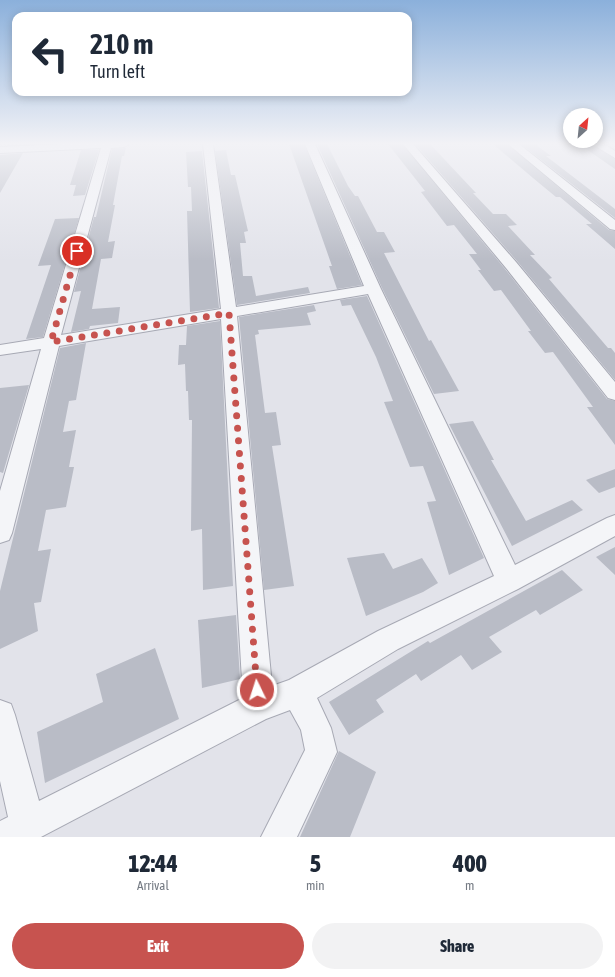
<!DOCTYPE html>
<html lang="en">
<head>
<meta charset="utf-8">
<style>
  body { margin:0; font-family:"Asap Condensed",sans-serif; background:#f2f2f3; color:#1f2937; height:100vh; display:flex; flex-direction:column; font-size:15px; white-space:nowrap }
  * { box-sizing:border-box; margin:0 }
  p { font-size:13px; color:#747a83 }
  .icon { flex:none; width:22px; height:22px; fill:none; stroke:currentColor; stroke-width:2; stroke-linecap:round; stroke-linejoin:round }
  .map { position:relative; height:837px; overflow:hidden }
  .details { display:flex; flex-direction:column; background:#fff; flex:1 }
  .details>* { flex:none }
  .hud { position:absolute; left:12px; top:12px; width:400px; height:84px; border-radius:12px; box-shadow:0 2px 10px #0003; background:#fff; color:#1f2937; overflow:hidden }
  .needle { width:26px; rotate:27deg }
  .controls { position:absolute; left:563px; top:108px; display:grid; gap:8px }
  .controls a { display:grid; place-items:center; width:40px; height:40px; border-radius:50%; background:#fff; box-shadow:0 2px 10px #0003; font-size:20px }
  .pin { position:absolute; display:grid; place-items:center; width:34px; height:34px; color:#fff; margin:-17px; border:2px solid #fff; border-radius:50%; box-shadow:0 1px 4px #0007 }
  .me { position:absolute; width:44px; margin:-22px; rotate:356deg; stroke-linejoin:round; filter:drop-shadow(0 0 3px #0008) }
  .turn { display:flex; align-items:center; gap:14px; height:84px; padding:0 12px; font-size:18px }
  .turn .icon { width:52px; height:52px; stroke-width:2.5 }
  .turn b { display:block; font-size:28px; line-height:34px }
  .eta { display:flex; justify-content:space-evenly; align-items:center; height:68px; text-align:center }
  .eta b { font-size:24px; font-weight:800; line-height:28px }
  .cta { display:flex; gap:8px; margin-top:auto; padding:8px 12px }
  .cta a { flex:1; height:46px; border-radius:24px; background:#c7534f; color:#fff; font-size:16px; font-weight:800; line-height:46px; text-align:center }
  .cta a+a { background:#f2f2f3; color:#1f2937 }
  .map>svg:first-child { display:block }
  .building { fill:#b9bcc6 }
  .lines { fill:none; stroke-linecap:round; stroke-linejoin:round }
  .minor-casing { stroke:#a7a9b4; stroke-width:2 }
  .minor { fill:#f4f5f8; fill-rule:evenodd }
  .route { stroke:#c7534f; stroke-width:7; stroke-dasharray:0 12.6 }
</style>
</head>
<body>
<div class="map">
<svg width="615" height="837" viewBox="0 0 615 837">
  <rect width="100%" height="100%" fill="#e2e3ea"/>
  <path class="building" d="M 289,144 L 304,144 L 362,285 L 337,289 L 329,266 L 332,266 Z
    M 317,144 L 327,144 L 348,186 L 355,196 L 358,196 L 377,232 L 384,232 L 395,252 L 384,253 L 429,341 L 431,340 L 459,391 L 434,394 L 382,288 Z
    M 388,144 L 402,144 L 505,269 L 607,399 L 615,401 L 615,445 L 587,407 L 593,407 L 553,352 L 545,353 L 528,331 L 531,331 L 501,290 L 494,291 L 478,270 L 481,270 L 469,254 L 477,254 L 454,225 L 447,226 L 421,192 L 425,191 Z
    M 415,144 L 430,144 L 476,193 L 473,193 L 493,214 L 506,214 L 517,225 L 508,226 L 535,255 L 530,255 L 552,278 L 549,279 L 608,348 L 611,348 L 615,353 L 615,380 L 517,261 Z
    M 493,144 L 507,144 L 609,230 L 615,231 L 615,249 L 586,224 L 592,224 L 560,197 L 556,197 L 533,178 Z
    M 521,144 L 535,144 L 551,156 L 546,156 L 615,209 L 615,218 Z
    M 579,144 L 591,144 L 615,159 L 615,169 Z
    M 126,148 L 124,156 L 122,156 L 113,205 L 115,205 L 108,242 L 115,241 L 112,258 L 101,259 L 92,309 L 120,307 L 118,323 L 90,326 L 89,329 L 71,332 L 81,291 L 74,292 L 94,217 L 96,217 L 112,149 Z
    M 81,150 L 99,150 L 85,195 L 73,196 L 76,185 L 70,185 Z
    M 226,150 L 231,175 L 235,175 L 248,231 L 244,232 L 246,243 L 240,243 L 243,276 L 252,276 L 256,296 L 308,287 L 310,293 L 237,305 L 215,151 Z
    M 202,151 L 219,308 L 190,312 L 187,211 L 192,211 L 191,187 L 188,187 L 186,152 Z
    M 23,153 L 0,193 L 0,155 Z
    M 79,218 L 43,337 L 26,339 L 51,265 L 38,266 L 55,219 Z
    M 367,296 L 484,558 L 449,575 L 427,502 L 436,501 L 423,466 L 410,467 L 384,402 L 393,401 L 376,357 L 351,305 L 342,306 L 340,300 Z
    M 314,305 L 316,311 L 307,313 L 311,325 L 258,330 L 259,334 L 255,335 L 265,413 L 276,412 L 281,445 L 272,446 L 294,586 L 264,590 L 239,317 Z
    M 220,321 L 233,586 L 203,590 L 202,529 L 191,531 L 192,420 L 189,420 L 188,391 L 186,391 L 185,364 L 178,365 L 179,345 L 186,345 L 187,326 Z
    M 86,343 L 76,400 L 69,401 L 63,432 L 76,430 L 69,467 L 74,467 L 66,507 L 46,510 L 38,551 L 51,549 L 41,602 L 34,603 L 38,631 L 0,649 L 0,591 L 60,348 Z
    M 29,385 L 3,473 L 0,472 L 0,388 Z
    M 473,421 L 494,460 L 491,460 L 526,521 L 572,500 L 583,510 L 512,546 L 449,424 Z
    M 615,469 L 615,487 L 599,493 L 586,480 Z
    M 615,547 L 615,575 L 596,557 Z
    M 384,553 L 393,569 L 422,558 L 438,583 L 423,592 L 366,616 L 347,558 Z
    M 562,570 L 583,590 L 540,615 L 536,610 L 489,637 L 502,652 L 472,670 L 461,655 L 421,681 L 416,674 L 376,700 L 384,712 L 349,735 L 329,702 L 428,641 L 430,643 Z
    M 236,615 L 240,679 L 202,688 L 198,620 Z
    M 155,648 L 179,719 L 45,783 L 37,732 L 103,702 L 96,674 Z
    M 339,751 L 376,772 L 350,837 L 300,837 Z"/>
  <g class="lines">
    <g class="minor-casing">
      <path id="minor" d="M 63,144 L 129,144 L 124,147 L 111,148 L 61,335 L 221,309 L 203,144 L 213,144 L 236,307 L 364,286 L 305,144 L 315,144 L 381,289 L 515,565 L 607,518 L 615,515 L 615,536 L 518,589 L 398,649 L 317,698 L 331,728 L 337,752 L 297,837 L 261,837 L 305,750 L 301,730 L 290,710 L 266,719 L 41,837 L 0,837 L 0,821 L 8,817 L 0,781 L 0,700 L 11,704 L 15,715 L 39,801 L 243,698 L 221,319 L 59,346 L 12,533 L 9,540 L 0,543 L 0,491 L 41,349 L 0,355 L 0,345 L 44,338 L 101,148 L 0,153 L 0,147 ZM 368,294 L 494,576 L 378,631 L 289,680 L 272,686 L 237,316 Z
        M 403,144 L 413,144 L 516,262 L 615,382 L 615,400 L 608,398 L 506,268 Z
        M 508,144 L 519,144 L 615,220 L 615,230 L 610,229 Z
        M 592,144 L 604,144 L 615,151 L 615,158 Z"/>
    </g>
    <use href="#minor" class="minor"/>
  </g>
  <linearGradient id="sky" x2="0" y2="1"><stop stop-color="#8bb0db"/><stop offset="0.55" stop-color="#f2f2f6"/><stop offset="1" stop-color="#f2f2f6" stop-opacity="0"/></linearGradient>
  <rect width="615" height="261" fill="url(#sky)"/>
  <g class="lines">
    <path class="route" d="M 77,251 L 51,342 L 229,313 L 257,690"/>
  </g>
</svg>
<div class="controls">
<a><svg class="needle" viewBox="-14 -14 28 28"><path d="M0-13l5 13h-10z" fill="#e53935"/><path d="M0 13l5-13h-10z" fill="#747a83"/></svg></a>
</div>
<div class="pin" style="left:77px;top:251px;background:#d93025"><svg class="icon" aria-label="arrive" viewBox="0 0 24 24"><path d="M6 21V4h12l-3 4 3 4H6"/></svg></div>
<svg class="me" style="left:257px;top:690px" viewBox="-20 -20 40 40"><circle r="17" fill="#c7534f" stroke="#fff" stroke-width="3"/><path d="M0-11L8 9 0 5-8 9z" fill="#fff"/></svg>
<div class="hud">
<div class="turn"><svg class="icon" aria-label="left" viewBox="0 0 24 24"><path d="M17 20v-9H6M10 6l-5 5 5 5"/></svg><div><b>210 m</b>Turn left</div></div>
</div>
</div>
<section class="details">
<div class="eta">
<div><b>12:44</b><p>Arrival</p></div>
<div><b>5</b><p>min</p></div>
<div><b>400</b><p>m</p></div>
</div>
<div class="cta"><a>Exit</a><a>Share</a></div>
</section>
</body>
</html>
